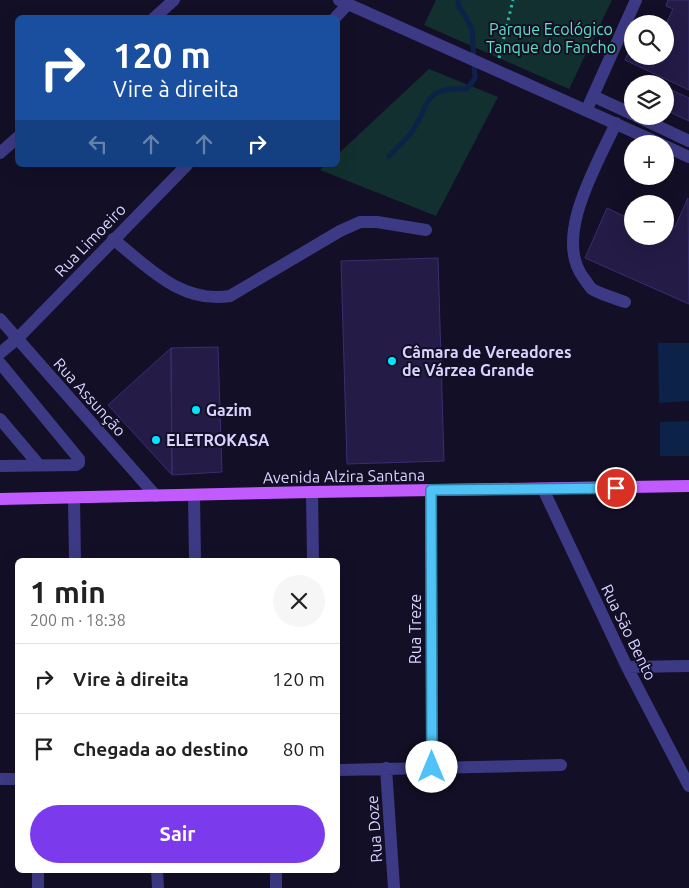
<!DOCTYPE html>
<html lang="pt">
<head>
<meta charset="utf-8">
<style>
  body { margin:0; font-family:Ubuntu,sans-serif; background:#f6f6f6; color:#222; height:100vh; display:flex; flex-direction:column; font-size:19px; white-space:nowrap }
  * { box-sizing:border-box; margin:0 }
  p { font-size:16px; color:#767676 }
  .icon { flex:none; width:28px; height:28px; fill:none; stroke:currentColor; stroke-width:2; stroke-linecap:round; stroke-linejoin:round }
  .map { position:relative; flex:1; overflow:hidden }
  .sheet { position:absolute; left:15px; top:558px; width:325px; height:315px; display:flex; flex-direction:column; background:#fff; border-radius:8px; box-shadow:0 5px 20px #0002 }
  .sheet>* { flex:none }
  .banner { position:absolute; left:15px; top:15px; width:325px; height:152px; border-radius:8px; box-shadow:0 5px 20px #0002; background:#1a4fa0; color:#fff; overflow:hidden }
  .tools { position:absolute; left:624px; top:15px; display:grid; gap:10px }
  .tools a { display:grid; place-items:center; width:50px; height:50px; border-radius:50%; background:#fff; box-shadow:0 5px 20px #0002; font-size:25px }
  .pin { position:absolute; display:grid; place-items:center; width:42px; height:42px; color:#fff; margin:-21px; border:2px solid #fff; border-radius:50%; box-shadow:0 1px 5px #0007 }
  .me { position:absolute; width:55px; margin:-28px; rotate:0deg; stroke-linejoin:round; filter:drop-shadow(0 0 4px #0008) }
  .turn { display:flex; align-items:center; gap:18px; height:105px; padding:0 15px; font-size:22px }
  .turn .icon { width:65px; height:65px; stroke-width:2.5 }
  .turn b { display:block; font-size:35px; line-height:42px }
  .lanes { display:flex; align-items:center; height:48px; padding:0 15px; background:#0003; justify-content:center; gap:25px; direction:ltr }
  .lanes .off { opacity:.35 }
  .round { display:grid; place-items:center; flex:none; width:52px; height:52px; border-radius:26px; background:#f6f6f6 }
  .overview { display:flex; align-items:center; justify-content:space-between; height:85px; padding:0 15px }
  h1 { font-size:30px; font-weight:700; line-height:38px }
  .button { display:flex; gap:10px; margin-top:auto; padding:10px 15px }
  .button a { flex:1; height:58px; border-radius:30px; background:#7c3aed; color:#fff; font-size:20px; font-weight:700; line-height:58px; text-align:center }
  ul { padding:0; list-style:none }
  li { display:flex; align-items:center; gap:15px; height:70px; padding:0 15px; border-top:1px solid #e0e0e0 }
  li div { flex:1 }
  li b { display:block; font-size:19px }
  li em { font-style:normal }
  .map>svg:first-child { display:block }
  .green { fill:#12302f }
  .water { fill:#0c2248 }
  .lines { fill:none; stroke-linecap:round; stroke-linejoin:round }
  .stream { stroke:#0c2248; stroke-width:5 }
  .building { fill:#241b47; stroke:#3b2d73 }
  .path { stroke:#2fb8b0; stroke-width:3; stroke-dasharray:2.5 4; stroke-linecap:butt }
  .minor { stroke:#3d3a85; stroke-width:12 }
  .major { stroke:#c25bff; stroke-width:12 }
  .route-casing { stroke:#337fa1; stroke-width:12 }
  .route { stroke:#4fc3f7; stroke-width:9 }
  .poi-dot { fill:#00e5ff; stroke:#130f26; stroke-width:2 }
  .labels { text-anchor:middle; stroke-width:4; stroke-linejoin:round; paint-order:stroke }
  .park-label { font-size:16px; fill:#5fe0c0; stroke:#130f26 }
  .street-label { font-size:16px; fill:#d9d4ff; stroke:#130f26 }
  .poi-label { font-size:16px; font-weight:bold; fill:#d9d4ff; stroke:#130f26; text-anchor:start }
</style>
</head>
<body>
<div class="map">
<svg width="689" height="888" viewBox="0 0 689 888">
  <rect width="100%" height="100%" fill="#130f26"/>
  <path class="green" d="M 436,0 L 612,0 L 569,89 L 424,25 Z
    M 429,69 L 498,97 L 436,216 L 320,170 L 325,165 L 338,165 L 338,154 Z"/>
  <path class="water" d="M 658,343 L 689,343 L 689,401 L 659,403 Z
    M 689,421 L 689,456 L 660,456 L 660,422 Z"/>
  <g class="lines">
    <path class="stream" d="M 389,156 C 396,148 405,141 411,133 C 432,105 419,87 467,89 L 475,78 L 472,29 L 458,4 L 458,0"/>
  </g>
  <path class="building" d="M 668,0 L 689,0 L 689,90 L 625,60 L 632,44 L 632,56 L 665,56 L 665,26 L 673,9 L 666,6 Z
    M 647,78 L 658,84 L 644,84 Z
    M 665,87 L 689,98 L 689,121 L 665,110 Z
    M 688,198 L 689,304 L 585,258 L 607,208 L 632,220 L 632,236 L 665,236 L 665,223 L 675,227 Z
    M 438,258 L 444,461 L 347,464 L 341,261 Z
    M 218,347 L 222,472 L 172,475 L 171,348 Z
    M 171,348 L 172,475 L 108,405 Z"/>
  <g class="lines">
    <path class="path" d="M 499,58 L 513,0"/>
    <path class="minor" d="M 339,0 L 661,144
      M 154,18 L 174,0
      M 335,18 L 348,4
      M 593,96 L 632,114
      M 587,109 L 636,0
      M 636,116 L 689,141
      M 616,123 C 598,163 553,236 583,277 C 586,281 589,286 592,289 C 602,295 615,298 625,302
      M 665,146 L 689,157
      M 0,153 L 18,137
      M 113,239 C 148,267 181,304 230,296 L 340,231 L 360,222 L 377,222 L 426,230
      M 0,319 L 156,496
      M 0,353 L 17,339 L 187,165
      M 0,363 L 79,459 L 79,463 L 76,465 L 0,466
      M 0,419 L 39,465
      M 543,489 L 627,667 L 689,786
      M 431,490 L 432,767
      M 312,492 L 313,560
      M 194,495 L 195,560
      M 74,498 L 75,560
      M 627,667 L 689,666
      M 386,768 L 394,888
      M 338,770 L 561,765
      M 0,779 L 18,779
      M 38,870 L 38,888
      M 157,870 L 158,888
      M 276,870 L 276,888"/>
    <path class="major" d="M 0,499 L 312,492 L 689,486"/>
  </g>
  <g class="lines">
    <g class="route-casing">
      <path id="route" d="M 432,767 L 431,490 L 616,488"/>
    </g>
    <use href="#route" class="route"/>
  </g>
  <g class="poi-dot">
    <circle cx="392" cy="361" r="5"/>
    <circle cx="196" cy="410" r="5"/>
    <circle cx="156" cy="440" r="5"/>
  </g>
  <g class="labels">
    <g class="park-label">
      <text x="551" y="35">Parque Ecológico<tspan x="551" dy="18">Tanque do Fancho</tspan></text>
    </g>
    <g class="street-label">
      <text transform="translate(90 240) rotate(-46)" y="6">Rua Limoeiro</text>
      <text transform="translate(90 397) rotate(48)" y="6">Rua Assunção</text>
      <text transform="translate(344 476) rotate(-1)" y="6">Avenida Alzira Santana</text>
      <text transform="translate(415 629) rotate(-90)" y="6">Rua Treze</text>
      <text transform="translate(629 632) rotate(64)" y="6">Rua São Bento</text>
      <text transform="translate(374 829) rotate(-94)" y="6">Rua Doze</text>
    </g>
    <g class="poi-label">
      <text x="402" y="358">Câmara de Vereadores<tspan x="402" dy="18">de Várzea Grande</tspan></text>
      <text x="206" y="416">Gazim</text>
      <text x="166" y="446">ELETROKASA</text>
    </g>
  </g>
</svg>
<div class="tools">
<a><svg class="icon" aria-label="search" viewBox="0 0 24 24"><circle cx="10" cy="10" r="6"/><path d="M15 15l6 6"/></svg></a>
<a><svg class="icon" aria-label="layers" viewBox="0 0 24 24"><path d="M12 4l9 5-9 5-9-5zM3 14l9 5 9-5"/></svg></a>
<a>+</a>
<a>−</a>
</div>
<div class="pin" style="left:616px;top:488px;background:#d93025"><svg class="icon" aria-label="arrive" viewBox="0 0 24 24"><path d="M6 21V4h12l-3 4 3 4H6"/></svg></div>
<svg class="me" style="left:432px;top:767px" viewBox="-20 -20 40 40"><circle r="19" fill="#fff"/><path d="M0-13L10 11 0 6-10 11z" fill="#4fc3f7"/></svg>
<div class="banner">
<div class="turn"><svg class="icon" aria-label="right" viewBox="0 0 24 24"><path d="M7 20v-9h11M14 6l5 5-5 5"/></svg><div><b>120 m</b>Vire à direita</div></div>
<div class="lanes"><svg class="icon off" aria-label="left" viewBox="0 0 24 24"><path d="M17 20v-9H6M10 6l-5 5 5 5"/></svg><svg class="icon off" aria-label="ahead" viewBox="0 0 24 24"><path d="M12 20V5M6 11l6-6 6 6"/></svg><svg class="icon off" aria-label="ahead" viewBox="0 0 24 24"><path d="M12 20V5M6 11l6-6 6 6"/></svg><svg class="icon" aria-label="right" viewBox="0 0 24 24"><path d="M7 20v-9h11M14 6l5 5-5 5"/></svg></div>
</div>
<section class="sheet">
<div class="overview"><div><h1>1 min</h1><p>200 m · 18:38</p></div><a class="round"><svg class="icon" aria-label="close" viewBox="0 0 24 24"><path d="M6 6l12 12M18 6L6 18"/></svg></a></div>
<ul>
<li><svg class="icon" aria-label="right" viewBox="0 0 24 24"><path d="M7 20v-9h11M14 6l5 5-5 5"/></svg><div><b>Vire à direita</b></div><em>120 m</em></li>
<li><svg class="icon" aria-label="arrive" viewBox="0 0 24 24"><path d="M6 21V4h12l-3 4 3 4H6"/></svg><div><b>Chegada ao destino</b></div><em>80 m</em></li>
</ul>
<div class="button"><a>Sair</a></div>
</section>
</div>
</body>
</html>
